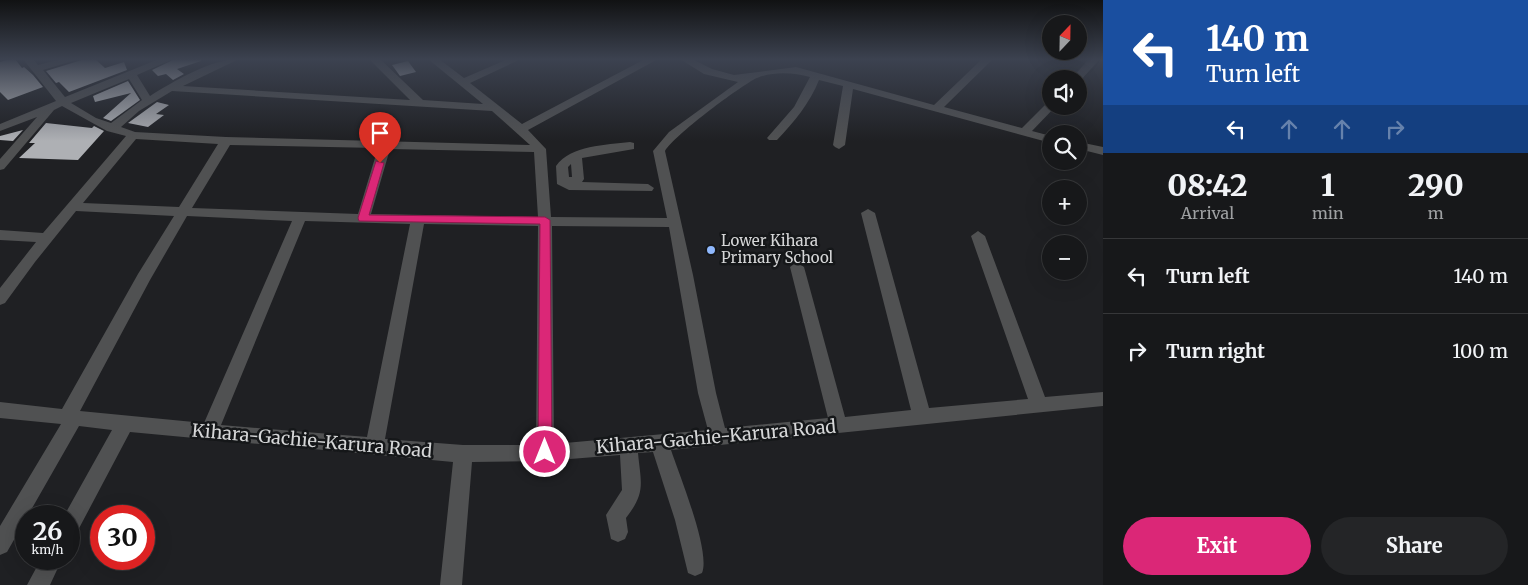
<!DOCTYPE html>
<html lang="en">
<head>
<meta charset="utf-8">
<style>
  body { margin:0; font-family:Merriweather,serif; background:#242527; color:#f1f3f6; height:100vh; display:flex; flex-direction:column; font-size:19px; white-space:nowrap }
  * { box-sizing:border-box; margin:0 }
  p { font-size:16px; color:#9ea0a2 }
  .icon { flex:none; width:28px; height:28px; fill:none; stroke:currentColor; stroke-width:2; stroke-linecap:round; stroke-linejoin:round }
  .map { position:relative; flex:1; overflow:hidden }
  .sheet { display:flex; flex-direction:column; background:#17181a; width:425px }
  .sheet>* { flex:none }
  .banner { background:#1a4fa0; color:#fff; overflow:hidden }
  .needle { width:32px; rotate:22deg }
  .buttons { position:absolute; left:1042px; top:15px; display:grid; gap:10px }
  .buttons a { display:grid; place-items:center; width:45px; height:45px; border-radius:50%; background:#17181a; box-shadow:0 5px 20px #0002,0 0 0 1px #363739; font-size:25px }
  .speed { position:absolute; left:15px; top:505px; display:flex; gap:10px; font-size:25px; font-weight:700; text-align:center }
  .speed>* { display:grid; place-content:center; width:65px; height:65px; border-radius:50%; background:#17181a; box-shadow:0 5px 20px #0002,0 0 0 1px #363739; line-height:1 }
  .speed small { font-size:12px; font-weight:400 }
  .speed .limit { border:8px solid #d22; background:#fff; color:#111 }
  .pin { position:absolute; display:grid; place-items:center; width:42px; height:42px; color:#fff; margin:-51px -21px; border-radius:50% 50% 50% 0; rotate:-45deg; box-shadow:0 0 5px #0007 }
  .pin .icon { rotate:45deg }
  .me { position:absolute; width:55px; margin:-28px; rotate:0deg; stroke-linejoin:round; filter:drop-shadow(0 0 4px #0008) }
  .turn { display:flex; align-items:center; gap:18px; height:105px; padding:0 20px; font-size:22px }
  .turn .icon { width:65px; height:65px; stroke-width:2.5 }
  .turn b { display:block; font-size:35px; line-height:42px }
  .lanes { display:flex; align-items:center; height:48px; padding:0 20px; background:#0003; justify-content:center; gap:25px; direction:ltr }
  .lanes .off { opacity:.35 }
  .eta { display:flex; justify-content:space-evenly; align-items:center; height:85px; text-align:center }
  .eta b { font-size:30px; font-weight:800; line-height:35px }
  .cta { display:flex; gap:10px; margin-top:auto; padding:10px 20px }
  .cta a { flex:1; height:58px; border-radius:30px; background:#db2777; color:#fff; font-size:20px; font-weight:800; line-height:58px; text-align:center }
  .cta a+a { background:#242527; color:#f1f3f6 }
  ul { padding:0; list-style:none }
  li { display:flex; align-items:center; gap:15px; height:75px; padding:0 20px; border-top:1px solid #363739 }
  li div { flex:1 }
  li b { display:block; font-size:19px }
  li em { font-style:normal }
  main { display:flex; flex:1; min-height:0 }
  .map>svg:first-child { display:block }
  .building { fill:#aeb0b4 }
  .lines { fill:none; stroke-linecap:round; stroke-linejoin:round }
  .minor { fill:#505152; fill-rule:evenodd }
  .route { fill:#db2777; stroke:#8e194d }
  .poi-dot { fill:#8fb8fd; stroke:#151719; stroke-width:2 }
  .labels { text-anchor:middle; stroke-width:5; stroke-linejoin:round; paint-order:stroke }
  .poi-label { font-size:15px; fill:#d5d6d7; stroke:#151719; text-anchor:start }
  .near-street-label { font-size:18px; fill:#d5d6d7; stroke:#151719 }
</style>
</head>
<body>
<main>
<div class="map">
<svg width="1103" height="585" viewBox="0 0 1103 585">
  <rect width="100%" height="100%" fill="#1f2023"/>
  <path class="building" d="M 10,59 L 15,59 L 22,68 L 24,67 L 33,75 L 43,87 L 8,100 L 0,92 L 0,62 Z
    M 85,59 L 95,59 L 105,68 L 124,62 L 127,70 L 69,92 L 59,82 L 56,83 L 46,71 Z
    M 175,59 L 201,59 L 201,61 L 177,69 L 184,74 L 173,80 L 166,74 L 158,76 L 152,70 Z
    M 408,61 L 416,72 L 400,76 L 392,65 Z
    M 128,81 L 140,100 L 111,121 L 103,118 L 131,93 L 95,102 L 93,96 Z
    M 157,102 L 169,105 L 156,114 L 164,115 L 148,127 L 128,123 Z
    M 46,123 L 92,128 L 94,126 L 104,131 L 78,160 L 19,158 L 35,143 L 29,143 Z
    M 23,130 L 13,141 L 0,140 L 0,136 Z"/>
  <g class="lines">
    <path class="minor" d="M 23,59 L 33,59 L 38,65 L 62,59 L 79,59 L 43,70 L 65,97 L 159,59 L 173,59 L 137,75 L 150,96 C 174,81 211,59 239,59 L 183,86 L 410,100 L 369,59 L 380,59 L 423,100 L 483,104 L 428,59 L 439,59 L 464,78 L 508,59 L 521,59 L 470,83 L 522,124 L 645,59 L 658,59 L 528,130 L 546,149 L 551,217 L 667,218 L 653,151 L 669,132 L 738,82 L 704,74 L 680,59 L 692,59 L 712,69 L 734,75 L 796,67 L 934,105 L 982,59 L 993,59 L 944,107 L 1022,128 L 1047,103 L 1051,102 L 1051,106 L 1056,106 L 1032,131 L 1051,136 L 1051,143 L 853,89 L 845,145 L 839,149 L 835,147 L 833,145 L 843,86 L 819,80 C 810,103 794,122 777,140 L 769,140 L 767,138 L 794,107 L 810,77 C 793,72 769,71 753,80 C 734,91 676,134 665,151 L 693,275 L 716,393 L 725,428 L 828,418 L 790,267 L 797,262 L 804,267 L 845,417 L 911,410 L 861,213 L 868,209 L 875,213 L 929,408 L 1028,399 L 971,236 L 978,231 L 985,236 L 1045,397 L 1103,392 L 1103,406 L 671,450 C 679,474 711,552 702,573 L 695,576 L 688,573 L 675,520 L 653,452 L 638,453 C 641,484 646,492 626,518 L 628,532 L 625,539 L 618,542 L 611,539 L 606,515 L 622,490 L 620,455 L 545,461 L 472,462 L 462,585 L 440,585 L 453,462 L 130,432 L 76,534 L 69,537 L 69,516 L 64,516 L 112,430 L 79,426 L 7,552 L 0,555 L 0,526 L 61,424 L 0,418 L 0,402 L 62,409 L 138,274 L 174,216 L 76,211 L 35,262 L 5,303 L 0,305 L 0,288 L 36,242 L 0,240 L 0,230 L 43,233 L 126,136 L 107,131 L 62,106 L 54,110 L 4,169 L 0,170 L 0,159 L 37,117 L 0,131 L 0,124 L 56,101 ZM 129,79 L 142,100 L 111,123 L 96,118 L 71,103 ZM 172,91 L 492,111 L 530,145 L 226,137 L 135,132 L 121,127 L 139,111 ZM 136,139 L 218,144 L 179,207 L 83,203 ZM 230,145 L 378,148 L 358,214 L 192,208 ZM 390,149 L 534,152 L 538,217 L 371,214 ZM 187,216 L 292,221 L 204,423 L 80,411 L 150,280 ZM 305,221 L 410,224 L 367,437 L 221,425 ZM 424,224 L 538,226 L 536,445 L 463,445 L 385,439 ZM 552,226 L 669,227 L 698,393 L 708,430 L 554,444 Z
      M 1089,59 L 1100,59 L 1080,81 L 1079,79 L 1071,79 Z
      M 630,142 L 634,143 L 634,149 L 582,158 L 584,179 L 582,182 L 648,184 L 654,188 L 652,191 L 569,190 L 557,184 L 556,166 C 571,145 606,145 630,142 ZM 571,164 L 572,177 L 569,177 L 568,167 Z
      M 1079,142 L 1103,147 L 1103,155 L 1079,149 Z
      M 41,559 L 62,559 L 50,585 L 27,585 Z"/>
  </g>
  <linearGradient id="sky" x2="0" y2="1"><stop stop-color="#111213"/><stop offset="0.42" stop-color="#3c4250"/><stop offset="1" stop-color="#3c4250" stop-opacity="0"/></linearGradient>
  <rect width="1103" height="141" fill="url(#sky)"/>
  <path class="route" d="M 376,161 L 384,163 L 369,215 L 545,217 L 550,220 L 552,452 L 550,457 L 545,459 L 540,457 L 538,452 L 540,224 L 359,221 L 358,218 Z"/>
  <circle class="poi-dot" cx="711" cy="250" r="5"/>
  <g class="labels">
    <g class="poi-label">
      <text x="721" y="246">Lower Kihara<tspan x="721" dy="17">Primary School</tspan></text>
    </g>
    <g class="near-street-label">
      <text transform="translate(716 437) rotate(-5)" y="6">Kihara-Gachie-Karura Road</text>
      <text transform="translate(312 441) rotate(5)" y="6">Kihara-Gachie-Karura Road</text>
    </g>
  </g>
</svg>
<div class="buttons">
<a><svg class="needle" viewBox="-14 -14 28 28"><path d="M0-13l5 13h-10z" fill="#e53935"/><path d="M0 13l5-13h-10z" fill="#9ea0a2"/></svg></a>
<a><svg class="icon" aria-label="sound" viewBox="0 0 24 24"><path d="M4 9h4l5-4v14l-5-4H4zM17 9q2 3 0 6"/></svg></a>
<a><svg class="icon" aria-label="search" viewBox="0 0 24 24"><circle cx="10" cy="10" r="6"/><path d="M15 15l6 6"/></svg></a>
<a>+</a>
<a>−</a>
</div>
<div class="speed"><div>26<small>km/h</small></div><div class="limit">30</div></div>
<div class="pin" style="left:380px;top:163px;background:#d93025"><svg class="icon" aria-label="arrive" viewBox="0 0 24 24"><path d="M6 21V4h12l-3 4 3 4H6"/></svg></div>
<svg class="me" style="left:545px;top:452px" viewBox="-20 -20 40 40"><circle r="17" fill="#db2777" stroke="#fff" stroke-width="3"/><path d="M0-11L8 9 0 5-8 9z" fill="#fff"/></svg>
</div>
<section class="sheet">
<div class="banner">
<div class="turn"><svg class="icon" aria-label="left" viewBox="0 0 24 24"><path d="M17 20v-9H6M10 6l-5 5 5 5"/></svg><div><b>140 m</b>Turn left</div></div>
<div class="lanes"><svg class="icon" aria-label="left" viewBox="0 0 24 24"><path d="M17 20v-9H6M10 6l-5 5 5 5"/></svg><svg class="icon off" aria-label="ahead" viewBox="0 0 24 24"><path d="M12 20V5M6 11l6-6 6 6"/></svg><svg class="icon off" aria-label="ahead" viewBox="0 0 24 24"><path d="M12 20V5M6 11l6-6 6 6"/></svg><svg class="icon off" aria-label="right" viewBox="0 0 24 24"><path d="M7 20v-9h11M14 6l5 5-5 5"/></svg></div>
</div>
<div class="eta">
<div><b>08:42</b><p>Arrival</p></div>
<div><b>1</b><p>min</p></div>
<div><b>290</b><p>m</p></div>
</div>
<ul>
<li><svg class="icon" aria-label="left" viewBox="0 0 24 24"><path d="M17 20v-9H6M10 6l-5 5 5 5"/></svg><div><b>Turn left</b></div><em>140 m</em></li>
<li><svg class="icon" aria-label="right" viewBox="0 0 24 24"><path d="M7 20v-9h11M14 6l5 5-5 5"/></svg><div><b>Turn right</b></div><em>100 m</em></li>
</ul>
<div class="cta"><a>Exit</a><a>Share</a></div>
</section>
</main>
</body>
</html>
